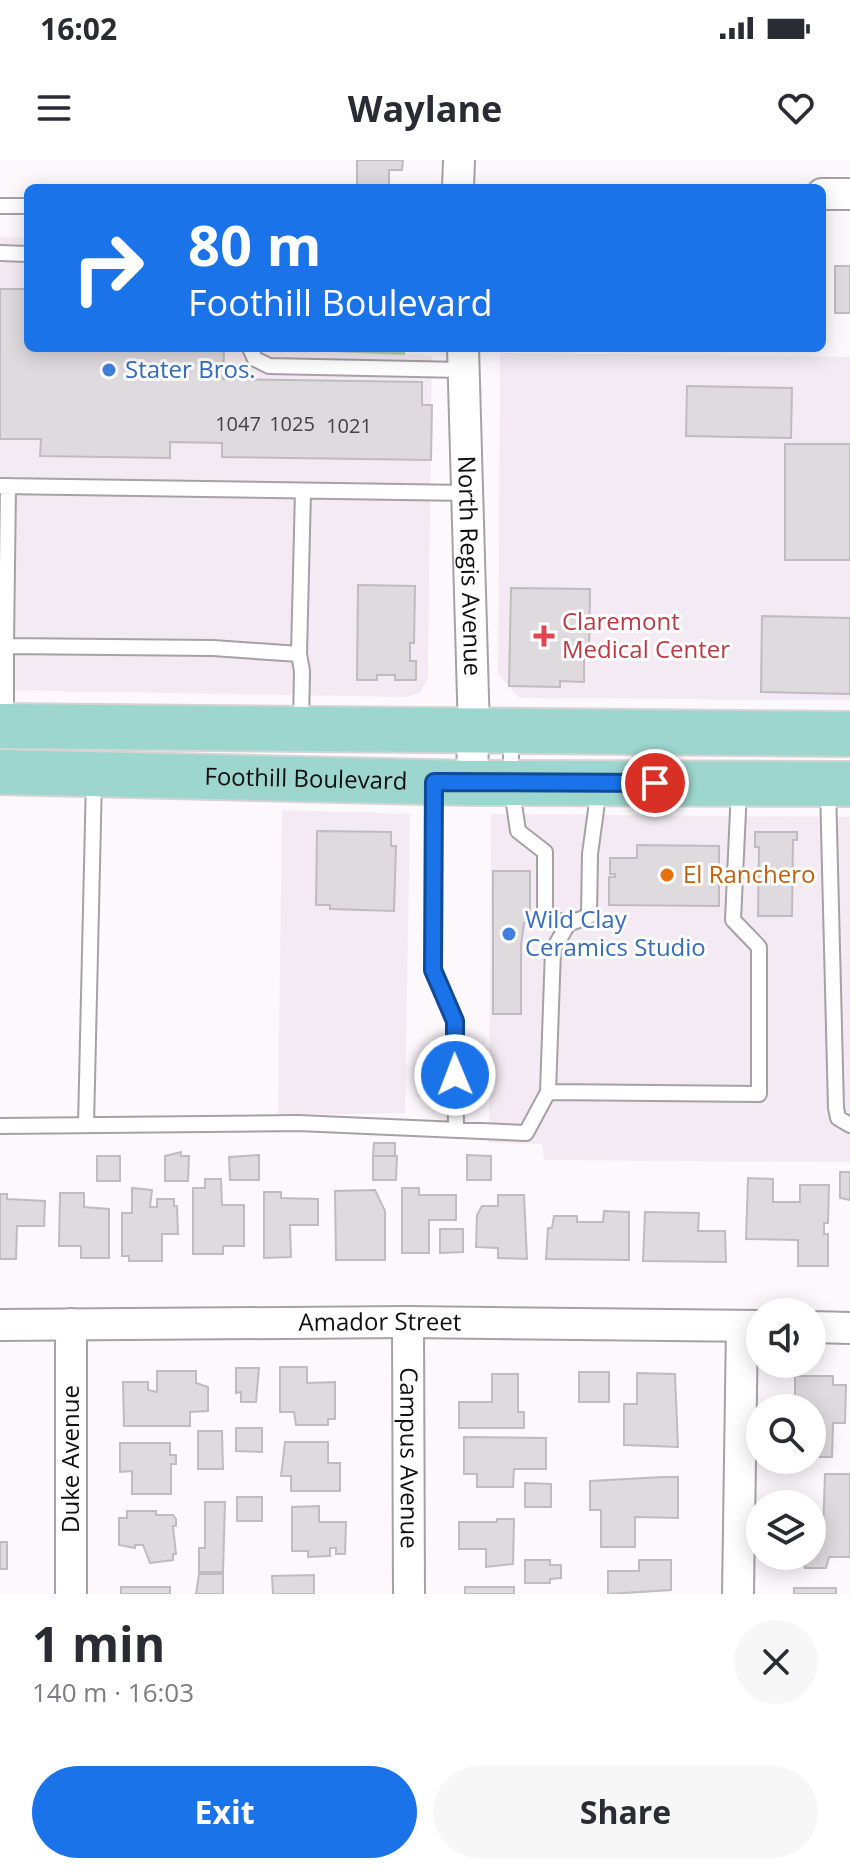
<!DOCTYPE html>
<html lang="en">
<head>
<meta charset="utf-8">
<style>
  body { margin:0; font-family:"Open Sans",sans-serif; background:#f7f7f7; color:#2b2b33; height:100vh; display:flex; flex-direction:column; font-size:30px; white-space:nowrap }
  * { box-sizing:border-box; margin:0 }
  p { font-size:26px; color:#7c7c81 }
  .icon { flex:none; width:44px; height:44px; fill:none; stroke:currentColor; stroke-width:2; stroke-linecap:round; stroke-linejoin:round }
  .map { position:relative; height:1434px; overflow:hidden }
  .details { display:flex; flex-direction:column; background:#fff; flex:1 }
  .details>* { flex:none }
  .banner { position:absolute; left:24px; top:24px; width:802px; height:168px; border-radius:12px; box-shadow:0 4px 20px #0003; background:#1a73e8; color:#fff; overflow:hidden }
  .tools { position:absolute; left:746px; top:1138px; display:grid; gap:16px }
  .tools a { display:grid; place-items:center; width:80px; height:80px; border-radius:50%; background:#fff; box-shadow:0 4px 20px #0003; font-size:40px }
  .pin { position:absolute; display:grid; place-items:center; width:68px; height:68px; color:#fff; margin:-34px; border:4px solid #fff; border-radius:50%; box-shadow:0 2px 8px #0007 }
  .me { position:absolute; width:88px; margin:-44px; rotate:359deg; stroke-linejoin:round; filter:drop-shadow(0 0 6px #0008) }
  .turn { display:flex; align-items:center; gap:28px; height:168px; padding:0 32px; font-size:36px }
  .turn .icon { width:104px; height:104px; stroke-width:2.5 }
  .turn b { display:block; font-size:56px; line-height:68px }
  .round { display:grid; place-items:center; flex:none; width:84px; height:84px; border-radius:42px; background:#f7f7f7 }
  .overview { display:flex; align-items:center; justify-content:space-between; height:136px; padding:0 32px }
  h1 { font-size:48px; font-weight:700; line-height:60px }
  .cta { display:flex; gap:16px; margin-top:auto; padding:16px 32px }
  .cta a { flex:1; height:92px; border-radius:48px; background:#1a73e8; color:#fff; font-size:32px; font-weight:700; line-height:92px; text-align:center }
  .cta a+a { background:#f7f7f7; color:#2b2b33 }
  .status { display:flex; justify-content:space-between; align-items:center; height:56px; padding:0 40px; background:#fff; direction:ltr }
  .status svg { height:22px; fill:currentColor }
  header { display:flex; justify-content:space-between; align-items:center; height:104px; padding:0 32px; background:#fff; font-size:36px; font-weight:700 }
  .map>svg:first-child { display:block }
  .built { fill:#f4eaf3 }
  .green { fill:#b8d1b0 }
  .building { fill:#dedade; stroke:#bfbbbf; stroke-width:2 }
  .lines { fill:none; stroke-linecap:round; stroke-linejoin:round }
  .service-casing { stroke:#a5a1a5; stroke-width:18 }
  .minor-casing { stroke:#a5a1a5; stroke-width:34 }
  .primary-casing { stroke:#d4d4d4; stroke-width:48 }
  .service { stroke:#fff; stroke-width:14 }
  .minor { stroke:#fff; stroke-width:30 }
  .primary { stroke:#9dd6ce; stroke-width:44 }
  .route-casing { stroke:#114b97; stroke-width:20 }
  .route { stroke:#1a73e8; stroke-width:14 }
  .shop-dot { fill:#3f7fe0; stroke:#fff; stroke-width:3 }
  .health-dot { fill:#e0444e; stroke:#fff; stroke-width:3 }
  .food-dot { fill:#e8710a; stroke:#fff; stroke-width:3 }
  .labels { text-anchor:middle; stroke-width:6; stroke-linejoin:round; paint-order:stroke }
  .number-label { font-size:20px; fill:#444244 }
  .shop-label { font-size:24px; fill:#366cbe; stroke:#fff; text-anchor:start }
  .street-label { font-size:24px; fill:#111011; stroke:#fff }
  .health-label { font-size:24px; fill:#be3a42; stroke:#fff; text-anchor:start }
  .food-label { font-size:24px; fill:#c56008; stroke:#fff; text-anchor:start }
</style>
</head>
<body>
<div class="status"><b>16:02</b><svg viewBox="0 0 49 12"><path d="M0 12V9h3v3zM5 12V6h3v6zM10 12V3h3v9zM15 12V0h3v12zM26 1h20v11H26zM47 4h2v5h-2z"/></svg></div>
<header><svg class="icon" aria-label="menu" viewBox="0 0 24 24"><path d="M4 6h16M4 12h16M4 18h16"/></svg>Waylane<svg class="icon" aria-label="heart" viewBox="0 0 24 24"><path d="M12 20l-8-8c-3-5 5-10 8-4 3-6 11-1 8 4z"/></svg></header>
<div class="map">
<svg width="850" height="1434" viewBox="0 0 850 1434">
  <rect width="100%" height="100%" fill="#fdf8fc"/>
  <path class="built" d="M 0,77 L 28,78 L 28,188 L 288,188 L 432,196 L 428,518 L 420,533 L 406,537 L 0,530 Z
    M 500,193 L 850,197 L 850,540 L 519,538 L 498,514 Z
    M 282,650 L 410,654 L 405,953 L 278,955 Z
    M 491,654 L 850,657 L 850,1002 L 544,1000 L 542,984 L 489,983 Z"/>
  <path class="green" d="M 288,188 L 405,188 L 405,195 L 288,190 Z"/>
  <path class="building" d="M 357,0 L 403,0 L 402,10 L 389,10 L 389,28 L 357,28 Z
    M 835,106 L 850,106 L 850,153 L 835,153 Z
    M 0,129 L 28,129 L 28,188 L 224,188 L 223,219 L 422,222 L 422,245 L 432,245 L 431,300 L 222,297 L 222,283 L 170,282 L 170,298 L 40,296 L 41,279 L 0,279 Z
    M 687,226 L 792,228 L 791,278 L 686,276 Z
    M 785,284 L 850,284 L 850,400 L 785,400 Z
    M 358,425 L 415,426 L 414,483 L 410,483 L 410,501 L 416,501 L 416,520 L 395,520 L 395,515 L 377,515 L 377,520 L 357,520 Z
    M 511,428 L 590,429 L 589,494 L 584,494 L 584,522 L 560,521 L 560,527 L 509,526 Z
    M 762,456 L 850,458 L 850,534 L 761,532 Z
    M 317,671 L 391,672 L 391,686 L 396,686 L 394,751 L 330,749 L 330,745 L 316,745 Z
    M 755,672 L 797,672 L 797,680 L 793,680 L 792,756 L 758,756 L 759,687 L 755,687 Z
    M 637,685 L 719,686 L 719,746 L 609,745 L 609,717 L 615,717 L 615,714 L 610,714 L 610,698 L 637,698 Z
    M 493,711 L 530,711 L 530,763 L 524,763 L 521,785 L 521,854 L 493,854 Z
    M 374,983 L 395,983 L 395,996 L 373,996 Z
    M 181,992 L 181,996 L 189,996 L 188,1021 L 165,1021 L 165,996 Z
    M 259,995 L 259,1020 L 230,1020 L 229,997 Z
    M 467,995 L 491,996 L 491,1020 L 467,1020 Z
    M 97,996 L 120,996 L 120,1021 L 97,1021 Z
    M 373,996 L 397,996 L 396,1020 L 373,1020 Z
    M 840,1012 L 850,1012 L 850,1040 L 840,1038 Z
    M 748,1018 L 773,1019 L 773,1042 L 800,1042 L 800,1025 L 829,1025 L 828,1063 L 824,1063 L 824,1074 L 828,1074 L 828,1106 L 798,1106 L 798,1080 L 746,1079 Z
    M 205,1019 L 221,1019 L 222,1045 L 244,1045 L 244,1086 L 223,1086 L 223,1094 L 193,1094 L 193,1028 L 205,1028 Z
    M 132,1028 L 152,1030 L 150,1047 L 157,1047 L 157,1039 L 174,1039 L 174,1046 L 177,1046 L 178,1074 L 162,1074 L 162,1101 L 129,1101 L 129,1096 L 122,1096 L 122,1053 L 132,1053 Z
    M 402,1028 L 419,1028 L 419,1035 L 456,1035 L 456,1060 L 429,1060 L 429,1093 L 402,1093 Z
    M 375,1030 L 385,1051 L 385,1100 L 336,1100 L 335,1031 Z
    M 264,1032 L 281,1032 L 281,1038 L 318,1039 L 318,1065 L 290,1065 L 291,1097 L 264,1098 Z
    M 60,1033 L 84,1033 L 84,1047 L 109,1049 L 109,1098 L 81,1098 L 81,1086 L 59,1086 Z
    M 0,1034 L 7,1034 L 7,1039 L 45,1041 L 44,1066 L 17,1066 L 16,1099 L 0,1099 Z
    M 498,1035 L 524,1035 L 527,1099 L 498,1098 L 498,1088 L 476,1087 L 477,1055 L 482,1046 L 498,1046 Z
    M 604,1051 L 629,1052 L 629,1100 L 546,1099 L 548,1068 L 552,1068 L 554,1056 L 577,1056 L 577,1062 L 603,1062 Z
    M 645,1052 L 699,1053 L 698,1071 L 725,1071 L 726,1102 L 643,1101 Z
    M 440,1069 L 463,1069 L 463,1092 L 440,1093 Z
    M 280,1207 L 307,1207 L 307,1223 L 335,1222 L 335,1259 L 328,1259 L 328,1265 L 296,1265 L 294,1252 L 280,1252 Z
    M 236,1208 L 259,1208 L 256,1242 L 241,1242 L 241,1232 L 236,1233 Z
    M 157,1211 L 196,1211 L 196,1223 L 208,1227 L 208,1251 L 190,1252 L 190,1266 L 124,1266 L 123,1222 L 148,1222 L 148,1230 L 157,1232 Z
    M 579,1212 L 609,1212 L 609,1242 L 579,1242 Z
    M 637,1213 L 675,1214 L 678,1287 L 624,1285 L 624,1244 L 637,1244 Z
    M 492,1214 L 518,1214 L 518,1252 L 524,1252 L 524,1268 L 459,1268 L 459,1242 L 492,1242 Z
    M 795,1216 L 833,1216 L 833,1225 L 846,1225 L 845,1263 L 833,1263 L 832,1297 L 812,1297 L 812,1248 L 795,1248 Z
    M 236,1268 L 262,1268 L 262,1292 L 236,1291 Z
    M 198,1271 L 222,1271 L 223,1309 L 198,1309 Z
    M 464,1277 L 546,1278 L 546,1309 L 514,1309 L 513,1327 L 477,1327 L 477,1314 L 464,1314 Z
    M 285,1282 L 328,1282 L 328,1303 L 340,1303 L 340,1331 L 291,1331 L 291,1316 L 281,1316 Z
    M 120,1283 L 170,1283 L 170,1295 L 176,1295 L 176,1304 L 171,1304 L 171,1334 L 132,1334 L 132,1311 L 120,1312 Z
    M 825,1314 L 850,1314 L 850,1397 L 829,1397 L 826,1408 L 805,1408 L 800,1396 L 812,1396 L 812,1371 L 823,1371 Z
    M 663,1317 L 678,1317 L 678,1358 L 635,1357 L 635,1387 L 601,1387 L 601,1350 L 590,1350 L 590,1321 Z
    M 525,1323 L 551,1324 L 551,1347 L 525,1347 Z
    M 237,1337 L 262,1337 L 262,1361 L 237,1361 Z
    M 205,1342 L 225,1342 L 223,1412 L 199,1412 L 199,1388 L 205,1388 Z
    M 319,1346 L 319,1362 L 346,1362 L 345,1394 L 336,1394 L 336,1388 L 330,1388 L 330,1396 L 308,1397 L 308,1391 L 292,1391 L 292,1347 Z
    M 127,1351 L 156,1351 L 156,1355 L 173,1355 L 176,1359 L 176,1366 L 173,1366 L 176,1394 L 173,1394 L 173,1400 L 150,1403 L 143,1385 L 135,1385 L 135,1388 L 119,1385 L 119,1358 L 127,1358 Z
    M 497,1359 L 514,1359 L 513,1404 L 486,1407 L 486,1389 L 459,1389 L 459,1362 L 497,1362 Z
    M 0,1382 L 7,1382 L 7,1409 L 0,1409 Z
    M 525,1400 L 550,1400 L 550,1405 L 561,1405 L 561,1418 L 550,1419 L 550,1423 L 525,1423 Z
    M 639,1400 L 671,1400 L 671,1430 L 608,1434 L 608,1411 L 639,1411 Z
    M 199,1414 L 223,1414 L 223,1434 L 196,1434 Z
    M 314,1415 L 314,1434 L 273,1434 L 272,1416 Z
    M 121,1427 L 170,1427 L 170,1434 L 121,1434 Z
    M 465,1427 L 514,1427 L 514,1434 L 465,1434 Z
    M 794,1428 L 836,1428 L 836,1434 L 794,1434 Z"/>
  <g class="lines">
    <g class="service-casing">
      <path id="service" d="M 0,46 L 28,46
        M 0,93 L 28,94
        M 250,188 L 255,199 L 269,206 L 463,210
        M 0,326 L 467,333
        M 6,486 L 8,326
        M 299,494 L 303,331
        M 6,561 L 6,486 L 213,488 L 299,494 L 302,511 L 301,565
        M 511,575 L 511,623 L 518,671 L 545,692 L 545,756 L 568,764 L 589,756 L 590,694 L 599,628
        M 434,626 L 433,810 L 455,861 L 456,970
        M 828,628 L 836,948 L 838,958 L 850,965
        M 568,764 L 553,790 L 548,932 L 759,934 L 759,787 L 733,760 L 739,629
        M 86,965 L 94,619
        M 0,966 L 298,963 L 526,973 L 548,932"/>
    </g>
    <g class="minor-casing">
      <g id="minor">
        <path d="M 458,28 L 459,0"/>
        <path d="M 822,34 L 850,34"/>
        <path id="s1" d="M 463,188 L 474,572 L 471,623"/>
        <path id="s2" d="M 408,1162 L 409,1434"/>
        <path id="s3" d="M 0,1165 L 408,1162 L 760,1166"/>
        <path d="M 812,1167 L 850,1168"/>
        <path d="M 71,1434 L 71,1164"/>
        <path d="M 738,1434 L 742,1166"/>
      </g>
    </g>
    <g class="primary-casing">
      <g id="primary">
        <path d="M 0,566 L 850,574"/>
        <path id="s4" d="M 0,612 L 471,623 L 850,624"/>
      </g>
    </g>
    <use href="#service" class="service"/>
    <use href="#minor" class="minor"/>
    <use href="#primary" class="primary"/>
  </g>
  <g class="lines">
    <g class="route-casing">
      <path id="route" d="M 455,915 L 455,861 L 433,810 L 434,622 L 655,623"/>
    </g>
    <use href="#route" class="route"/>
  </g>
  <g class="shop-dot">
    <circle cx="109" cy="210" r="8"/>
    <circle cx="509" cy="774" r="8"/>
  </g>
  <path class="health-dot" d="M540 464h8v8h8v8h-8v8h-8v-8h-8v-8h8z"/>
  <circle class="food-dot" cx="667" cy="715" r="8"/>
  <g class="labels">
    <g class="number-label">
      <text x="238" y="271">1047</text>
      <text x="292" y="271">1025</text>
      <text x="349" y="273">1021</text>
    </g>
    <g class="shop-label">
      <text x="125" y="218">Stater Bros.</text>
      <text x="525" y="768">Wild Clay<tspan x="525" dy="28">Ceramics Studio</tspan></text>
    </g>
    <g class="street-label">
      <text dy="8" stroke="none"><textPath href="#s1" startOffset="218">North Regis Avenue</textPath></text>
      <text dy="8" stroke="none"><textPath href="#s4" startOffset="306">Foothill Boulevard</textPath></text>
      <text dy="8" stroke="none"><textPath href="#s3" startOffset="380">Amador Street</textPath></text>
      <text dy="8" stroke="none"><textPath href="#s2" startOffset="136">Campus Avenue</textPath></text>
      <text transform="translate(71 1299) rotate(-90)" y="8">Duke Avenue</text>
    </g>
    <g class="health-label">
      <text x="562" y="470">Claremont<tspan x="562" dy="28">Medical Center</tspan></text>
    </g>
    <g class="food-label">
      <text x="683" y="723">El Ranchero</text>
    </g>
  </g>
</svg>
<div class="tools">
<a><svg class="icon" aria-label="sound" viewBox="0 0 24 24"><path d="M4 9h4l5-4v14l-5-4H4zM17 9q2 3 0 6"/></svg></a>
<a><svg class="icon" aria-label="search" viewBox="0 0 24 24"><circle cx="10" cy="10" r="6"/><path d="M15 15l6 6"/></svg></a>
<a><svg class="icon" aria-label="layers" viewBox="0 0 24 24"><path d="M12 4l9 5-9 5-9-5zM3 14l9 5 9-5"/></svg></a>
</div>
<div class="pin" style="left:655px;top:623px;background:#d93025"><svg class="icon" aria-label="arrive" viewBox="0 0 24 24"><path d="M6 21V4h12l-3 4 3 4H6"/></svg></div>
<svg class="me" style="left:455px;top:915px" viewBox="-20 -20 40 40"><circle r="17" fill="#1a73e8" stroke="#fff" stroke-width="3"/><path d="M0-11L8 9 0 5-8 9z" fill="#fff"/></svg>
<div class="banner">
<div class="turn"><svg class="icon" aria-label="right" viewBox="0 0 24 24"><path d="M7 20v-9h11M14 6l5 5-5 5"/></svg><div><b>80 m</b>Foothill Boulevard</div></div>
</div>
</div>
<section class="details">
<div class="overview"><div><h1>1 min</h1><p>140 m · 16:03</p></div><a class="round"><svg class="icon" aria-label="close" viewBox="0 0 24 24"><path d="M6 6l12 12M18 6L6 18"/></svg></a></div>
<div class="cta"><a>Exit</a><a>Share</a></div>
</section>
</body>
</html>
